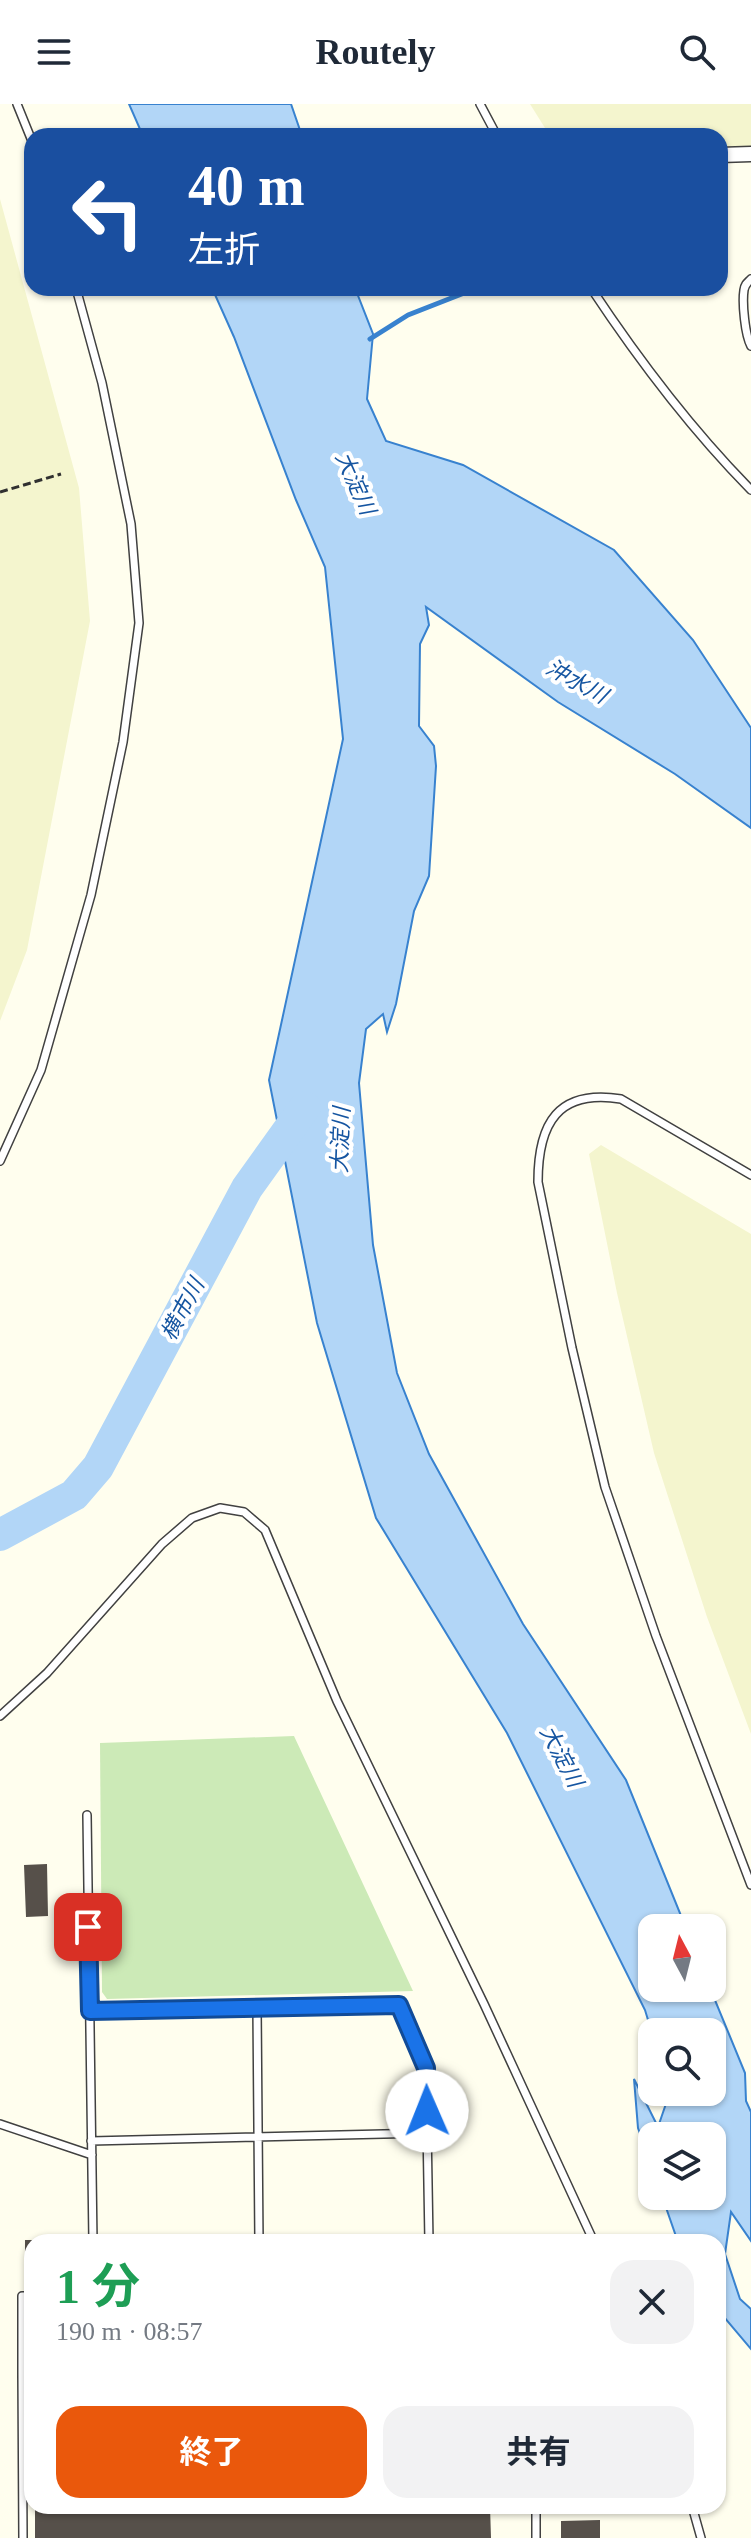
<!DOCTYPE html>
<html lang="ja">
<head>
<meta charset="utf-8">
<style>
  body { margin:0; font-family:"Times New Roman","Noto Sans JP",serif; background:#f2f2f3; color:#1f2937; height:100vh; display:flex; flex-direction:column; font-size:30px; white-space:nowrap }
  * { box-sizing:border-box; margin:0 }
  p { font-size:26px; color:#747a83 }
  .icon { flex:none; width:44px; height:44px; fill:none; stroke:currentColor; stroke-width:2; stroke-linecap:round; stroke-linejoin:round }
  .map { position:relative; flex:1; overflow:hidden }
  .sheet { position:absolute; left:24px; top:2130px; width:702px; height:280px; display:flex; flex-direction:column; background:#fff; border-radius:24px; box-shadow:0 2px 6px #0004 }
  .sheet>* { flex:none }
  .top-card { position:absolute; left:24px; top:24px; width:704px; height:168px; border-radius:24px; box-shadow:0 2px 6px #0004; background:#1a4fa0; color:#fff; overflow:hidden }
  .needle { width:52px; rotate:353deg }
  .controls { position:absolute; left:638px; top:1810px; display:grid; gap:16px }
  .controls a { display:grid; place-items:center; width:88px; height:88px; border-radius:16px; background:#fff; box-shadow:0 2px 6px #0004; font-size:40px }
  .pin { position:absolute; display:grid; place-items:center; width:68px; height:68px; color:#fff; margin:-34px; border-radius:16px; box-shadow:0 4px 12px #0006 }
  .me { position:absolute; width:88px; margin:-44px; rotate:359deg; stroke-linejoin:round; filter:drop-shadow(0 0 6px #0008) }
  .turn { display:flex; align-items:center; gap:28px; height:168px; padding:0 32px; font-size:36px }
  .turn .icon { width:104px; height:104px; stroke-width:2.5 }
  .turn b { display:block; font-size:56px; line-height:68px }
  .round { display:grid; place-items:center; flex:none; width:84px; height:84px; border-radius:24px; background:#f2f2f3 }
  .overview { display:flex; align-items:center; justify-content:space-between; height:136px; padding:0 32px }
  h1 { font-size:48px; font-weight:700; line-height:60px; color:#1e9e55 }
  .action { display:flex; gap:16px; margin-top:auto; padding:16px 32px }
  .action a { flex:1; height:92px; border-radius:24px; background:#ea580c; color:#fff; font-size:32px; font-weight:700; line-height:92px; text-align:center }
  .action a+a { background:#f2f2f3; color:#1f2937 }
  header { display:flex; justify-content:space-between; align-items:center; height:104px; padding:0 32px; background:#fff; font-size:36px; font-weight:700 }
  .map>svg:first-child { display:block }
  .farmland { fill:#f4f5ce }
  .green { fill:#cceab7 }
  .water { fill:#b2d6f7; stroke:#3882cf; stroke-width:2 }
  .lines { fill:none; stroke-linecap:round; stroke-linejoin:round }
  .stream { stroke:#3882cf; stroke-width:5 }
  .river { stroke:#b2d6f7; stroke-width:32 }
  .building { fill:#56504a }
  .service-casing { stroke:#414141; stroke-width:10 }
  .minor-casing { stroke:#414141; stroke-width:17 }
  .path { stroke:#303030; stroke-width:3; stroke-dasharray:8 4; stroke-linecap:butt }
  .service { stroke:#fff; stroke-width:7 }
  .minor { stroke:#fff; stroke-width:14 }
  .route-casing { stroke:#114b97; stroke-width:20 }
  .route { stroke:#1a73e8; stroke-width:14 }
  .labels { text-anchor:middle; stroke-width:8; stroke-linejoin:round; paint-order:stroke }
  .water-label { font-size:22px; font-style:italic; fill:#1555a1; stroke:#fff }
</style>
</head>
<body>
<header><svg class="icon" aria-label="menu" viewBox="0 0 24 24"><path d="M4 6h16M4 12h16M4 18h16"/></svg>Routely<svg class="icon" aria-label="search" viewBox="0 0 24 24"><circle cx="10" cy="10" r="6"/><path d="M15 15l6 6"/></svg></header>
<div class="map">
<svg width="751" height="2434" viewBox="0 0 751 2434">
  <rect width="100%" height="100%" fill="#fffeee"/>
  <path class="farmland" d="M 530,0 L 751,0 L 751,42 L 720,43 L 720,32 L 550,32 Z
    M 0,95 L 79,384 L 90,517 L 27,846 L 0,917 Z
    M 601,1041 L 751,1130 L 751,1630 L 707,1513 L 654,1349 L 617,1189 L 589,1050 Z"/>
  <path class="green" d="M 294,1632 L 413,1887 L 107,1895 L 102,1888 L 100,1639 Z"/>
  <path class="water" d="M 129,0 L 291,0 L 302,32 L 143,32 Z
    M 212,184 L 355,184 L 373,230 L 367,295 L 386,337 L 463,361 L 614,446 L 693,536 L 751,624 L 751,724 L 675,670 L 558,598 L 426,503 L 429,521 L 420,540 L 419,622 L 434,642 L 436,662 L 429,772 L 414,807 L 396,900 L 387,928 L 383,910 L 366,925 L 359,979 L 373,1141 L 397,1269 L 429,1350 L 523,1520 L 626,1676 L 686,1824 L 652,1824 L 652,1884 L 710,1884 L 745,1969 L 746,1997 L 751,2008 L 751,2137 L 731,2108 L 725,2150 L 740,2195 L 751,2205 L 751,2245 L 718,2206 L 718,2138 L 678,2138 L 662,2092 L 712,2092 L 712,2032 L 652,2032 L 652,2063 L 638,2024 L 634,1975 L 658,2023 L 670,1988 L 712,1988 L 712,1928 L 652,1929 L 645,1906 L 507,1629 L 376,1414 L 317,1219 L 269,976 L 343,635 L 325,463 L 296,396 L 234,233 Z"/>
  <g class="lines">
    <path class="stream" d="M 370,235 L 408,211 L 477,184"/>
    <path class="river" d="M 0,1431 L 74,1391 L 98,1363 L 247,1084 L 305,1003"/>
  </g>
  <path class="building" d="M 47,1760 L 48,1812 L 26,1813 L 24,1761 Z
    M 25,2136 L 32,2136 L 32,2165 L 25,2166 Z
    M 35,2402 L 490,2402 L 491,2434 L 35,2434 Z
    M 600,2416 L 600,2434 L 561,2434 L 561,2417 Z"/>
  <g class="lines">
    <g class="service-casing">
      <path id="service" d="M 17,0 L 32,37
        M 480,0 L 497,32
        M 751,175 C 747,179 745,180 744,186 C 742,199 745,231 751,242
        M 591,184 C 638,255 691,325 751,386
        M 0,1057 L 41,966 L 91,791 L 123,638 L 139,519 L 131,420 L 102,279 L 76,184
        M 751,1071 L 621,995 C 558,985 538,1019 538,1078 L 572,1244 L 605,1383 L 656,1532 L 751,1781
        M 0,1612 L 47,1569 L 162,1440 L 192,1414 L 220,1404 L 244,1408 L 265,1426 L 337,1597 L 484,1900 L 594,2138
        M 87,1711 L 93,2138
        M 257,1904 L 259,2138
        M 90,1907 L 399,1901 L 426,1964 L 429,2138
        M 0,2020 L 92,2051
        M 91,2037 L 427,2029
        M 22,2269 L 22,2192 L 32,2192
        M 536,2402 L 536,2434
        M 692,2402 L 701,2434
        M 23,2434 L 22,2269 L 32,2269"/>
    </g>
    <g class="minor-casing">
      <path id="minor" d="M 720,51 L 751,50"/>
    </g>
    <path class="path" d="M 0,388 L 61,370"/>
    <use href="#service" class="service"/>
    <use href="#minor" class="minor"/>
  </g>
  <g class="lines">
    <g class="route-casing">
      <path id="route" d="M 88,1823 L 90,1907 L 399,1901 L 426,1964 L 427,2007"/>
    </g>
    <use href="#route" class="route"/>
  </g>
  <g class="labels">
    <g class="water-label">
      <text transform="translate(356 379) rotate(66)" y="8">大淀川</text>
      <text transform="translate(577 577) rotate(29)" y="8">沖水川</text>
      <text transform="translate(340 1036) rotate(-88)" y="8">大淀川</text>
      <text transform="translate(182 1205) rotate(-62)" y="8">横市川</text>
      <text transform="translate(562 1652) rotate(62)" y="8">大淀川</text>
    </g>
  </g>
</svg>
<div class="controls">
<a><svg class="needle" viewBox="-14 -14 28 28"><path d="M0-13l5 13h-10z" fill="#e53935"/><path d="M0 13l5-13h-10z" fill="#747a83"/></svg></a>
<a><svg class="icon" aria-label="search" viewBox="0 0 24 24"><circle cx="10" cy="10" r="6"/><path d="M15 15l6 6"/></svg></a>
<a><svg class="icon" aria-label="layers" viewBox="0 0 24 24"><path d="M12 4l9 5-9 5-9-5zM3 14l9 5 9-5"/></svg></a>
</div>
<div class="pin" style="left:88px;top:1823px;background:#d93025"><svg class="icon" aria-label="arrive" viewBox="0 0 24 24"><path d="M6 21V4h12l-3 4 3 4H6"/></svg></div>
<svg class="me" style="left:427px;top:2007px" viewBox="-20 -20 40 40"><circle r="19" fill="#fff"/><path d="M0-13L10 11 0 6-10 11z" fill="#1a73e8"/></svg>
<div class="top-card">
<div class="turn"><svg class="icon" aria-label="left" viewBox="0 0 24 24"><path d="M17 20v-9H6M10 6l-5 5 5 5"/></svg><div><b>40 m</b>左折</div></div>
</div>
<section class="sheet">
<div class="overview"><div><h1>1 分</h1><p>190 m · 08:57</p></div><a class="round"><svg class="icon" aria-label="close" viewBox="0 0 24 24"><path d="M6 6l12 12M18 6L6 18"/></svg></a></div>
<div class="action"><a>終了</a><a>共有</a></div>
</section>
</div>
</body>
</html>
